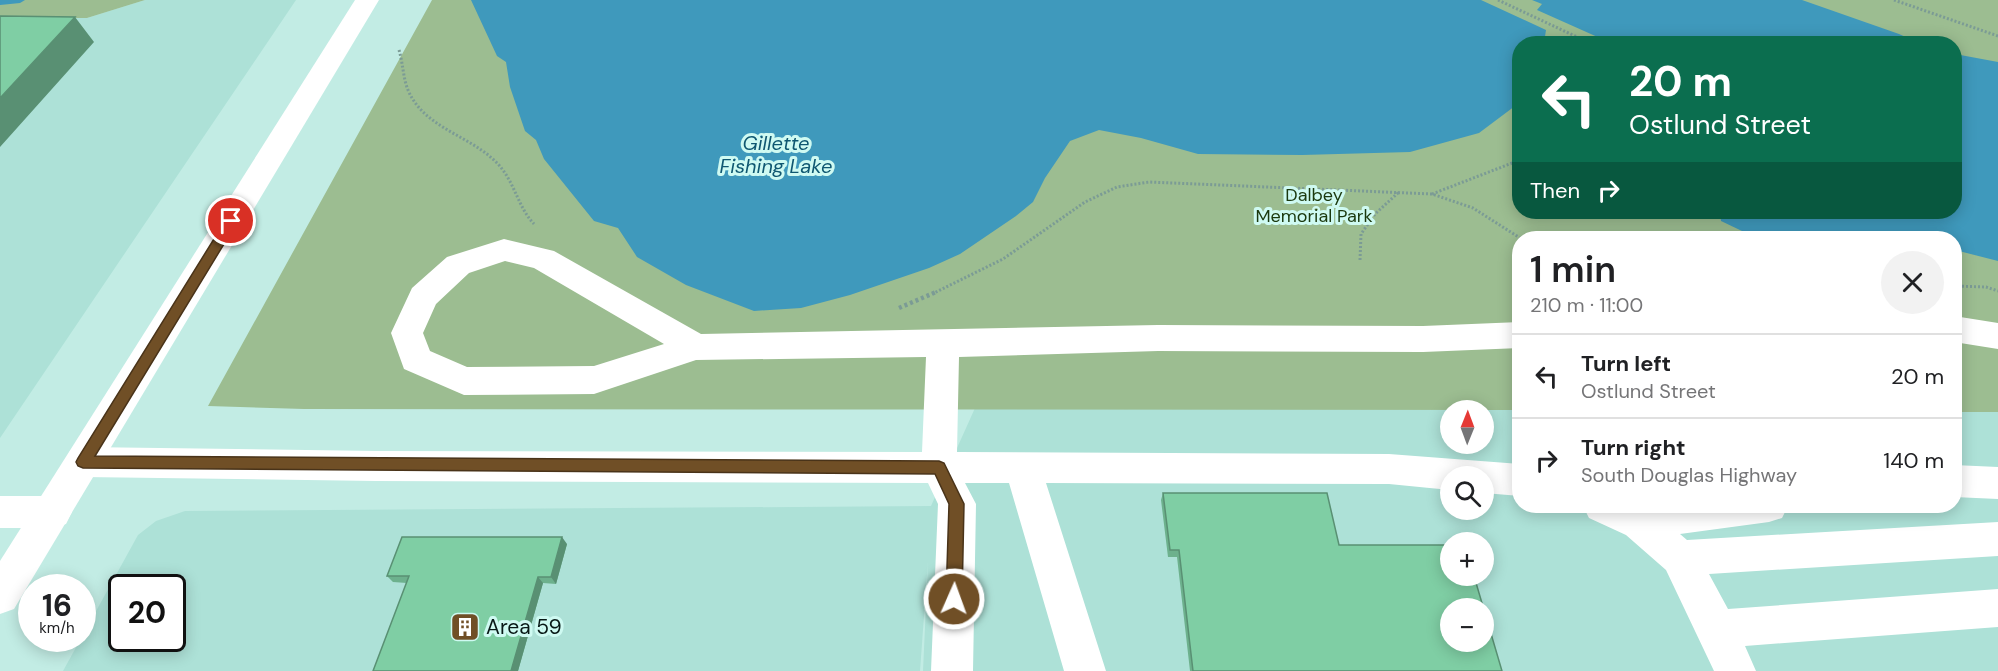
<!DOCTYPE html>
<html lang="en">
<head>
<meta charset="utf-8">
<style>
  body { margin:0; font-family:"DM Sans",sans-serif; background:#f2f2f2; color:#202124; height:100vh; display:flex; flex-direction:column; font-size:22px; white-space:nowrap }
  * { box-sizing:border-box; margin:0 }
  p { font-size:20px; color:#757577 }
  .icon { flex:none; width:33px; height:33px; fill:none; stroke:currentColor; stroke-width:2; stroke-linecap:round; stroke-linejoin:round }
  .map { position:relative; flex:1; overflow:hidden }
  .panel { position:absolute; left:1512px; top:231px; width:450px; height:282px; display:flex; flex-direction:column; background:#fff; border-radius:24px; box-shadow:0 3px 15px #0003 }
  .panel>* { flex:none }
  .top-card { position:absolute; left:1512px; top:36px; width:450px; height:183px; border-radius:24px; box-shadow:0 3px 15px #0003; background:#0b6e4f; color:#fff; overflow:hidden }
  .needle { width:39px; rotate:1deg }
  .controls { position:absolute; left:1440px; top:400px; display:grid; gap:12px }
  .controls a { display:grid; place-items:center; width:54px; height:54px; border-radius:50%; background:#fff; box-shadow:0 3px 15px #0003; font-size:30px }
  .speed { position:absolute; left:18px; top:574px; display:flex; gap:12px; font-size:30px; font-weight:700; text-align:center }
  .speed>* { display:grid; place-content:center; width:78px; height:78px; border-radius:50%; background:#fff; box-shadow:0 3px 15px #0003; line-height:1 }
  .speed small { font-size:15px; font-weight:400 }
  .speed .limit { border:3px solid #111; border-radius:9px; background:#fff; color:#111 }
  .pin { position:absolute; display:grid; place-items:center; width:51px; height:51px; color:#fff; margin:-26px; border:3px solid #fff; border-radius:50%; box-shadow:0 2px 6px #0007 }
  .me { position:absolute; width:66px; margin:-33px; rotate:2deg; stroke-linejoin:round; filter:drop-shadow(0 0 4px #0008) }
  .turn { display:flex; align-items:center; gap:21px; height:126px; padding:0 18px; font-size:27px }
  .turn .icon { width:78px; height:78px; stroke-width:2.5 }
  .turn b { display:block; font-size:42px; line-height:51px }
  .then { display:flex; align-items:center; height:57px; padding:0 18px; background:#0003; gap:12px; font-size:22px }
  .round { display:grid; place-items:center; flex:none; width:63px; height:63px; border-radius:32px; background:#f2f2f2 }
  .overview { display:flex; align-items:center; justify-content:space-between; height:102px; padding:0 18px }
  h1 { font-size:36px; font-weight:600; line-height:45px }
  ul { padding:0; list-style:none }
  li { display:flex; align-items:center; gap:18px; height:84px; padding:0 18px; border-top:2px solid #e0e0e0 }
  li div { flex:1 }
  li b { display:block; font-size:22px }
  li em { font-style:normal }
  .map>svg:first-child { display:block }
  .built { fill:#ade1d7; fill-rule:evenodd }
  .green { fill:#9cbd91; fill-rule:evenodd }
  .water { fill:#3f99bc }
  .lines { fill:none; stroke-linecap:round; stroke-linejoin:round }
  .stream { fill:#3f99bc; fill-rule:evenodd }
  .path-far1 { stroke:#7b9b95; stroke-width:3; stroke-dasharray:2 2; stroke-linecap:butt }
  .path { stroke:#7b9b95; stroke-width:4.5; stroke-dasharray:3 3; stroke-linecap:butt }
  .minor { fill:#fff; fill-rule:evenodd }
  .highway { fill:#fff; fill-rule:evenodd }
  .wall { fill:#6db18d }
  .shaded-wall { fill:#599073 }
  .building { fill:#7fcea4; stroke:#599073; stroke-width:1.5; fill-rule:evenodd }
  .route { fill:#704f26; stroke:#493319; stroke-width:1.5 }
  .labels { text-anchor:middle; stroke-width:6; stroke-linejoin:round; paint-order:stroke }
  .park-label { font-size:18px; fill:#1a380d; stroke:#cffaf2 }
  .water-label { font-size:20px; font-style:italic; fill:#0f5771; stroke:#cffaf2 }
  .near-poi-label { font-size:21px; fill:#081816; stroke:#cffaf2; text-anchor:start }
</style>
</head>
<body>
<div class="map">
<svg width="1998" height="671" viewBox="0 0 1998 671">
  <rect width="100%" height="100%" fill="#c2ece4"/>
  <path class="built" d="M 145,0 L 296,0 L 0,438 L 0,18 L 87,18 Z
    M 975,408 L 1519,410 L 1520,506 L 1954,506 L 1955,412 L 1998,412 L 1998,671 L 923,671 L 928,561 L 920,671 L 63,671 L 138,535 L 156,521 L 185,511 L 931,506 ZM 1450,411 L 1484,411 L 1484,444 L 1450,444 ZM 1450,477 L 1484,477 L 1484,510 L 1450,510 ZM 1450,543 L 1484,543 L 1484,576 L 1450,576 ZM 122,588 L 172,588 L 172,639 L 122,639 ZM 1450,609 L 1484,609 L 1484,642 L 1450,642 Z"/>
  <path class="green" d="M 0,0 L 145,0 L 87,18 L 0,18 Z
    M 432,0 L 1998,0 L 1998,412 L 1955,412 L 1954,238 L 1520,238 L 1519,410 L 304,409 L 208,406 ZM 1520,44 L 1954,44 L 1954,212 L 1520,212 Z"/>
  <path class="water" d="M 471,0 L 1481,0 L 1546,30 L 1544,43 L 1520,44 L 1519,103 L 1479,133 L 1410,152 L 1302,155 L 1198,154 L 1141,138 L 1099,130 L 1070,141 L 1045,178 L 1033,202 L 1016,216 L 960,254 L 929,268 L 850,295 L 801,308 L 754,311 L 686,285 L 637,257 L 618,228 L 594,221 L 544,159 L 536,140 L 525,131 L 510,87 L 506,62 L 497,56 Z
    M 1532,0 L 1802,0 L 1899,34 L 1919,43 L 1611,43 L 1537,10 L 1542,4 Z
    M 1955,54 L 1998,62 L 1998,261 L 1955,250 L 1954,238 L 1867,238 L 1790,232 L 1742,231 L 1721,221 L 1720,212 L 1954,212 Z"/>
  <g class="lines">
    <path class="stream" d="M 0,0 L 25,0 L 20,3 L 0,5 Z"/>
    <path class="path-far1" d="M 1498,0 L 1592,44
      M 1894,0 L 1998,36
      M 399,50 C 403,63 403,78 408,90 C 424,128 469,135 496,162 C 515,181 517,206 534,224
      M 1432,194 L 1520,160
      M 1360,260 L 1361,234 L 1375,214 L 1399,192
      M 1954,286 L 1986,287 L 1998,291
      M 932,294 L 1003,259 L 1085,202 L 1117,187 L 1149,182 L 1432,194 L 1473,208 L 1520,238"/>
    <path class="path" d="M 899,308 L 936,292"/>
    <path class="minor" d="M 504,239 L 554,251 L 701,334 L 1158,325 L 1423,326 L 1520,322 L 1520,348 L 1423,352 L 1158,351 L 959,357 L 957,452 L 1389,454 L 1520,464 L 1520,496 L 1484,493 L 1484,477 L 1450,477 L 1450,490 L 1389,484 L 1046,483 L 1106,671 L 1064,671 L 1009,483 L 965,483 L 976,504 L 973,671 L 931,671 L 938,504 L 928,483 L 376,481 L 83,477 L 70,473 L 65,462 L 70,451 L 83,447 L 376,451 L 922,452 L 926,357 L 696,360 L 594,394 L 464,395 L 404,369 L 391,333 L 412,288 L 447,257 ZM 505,261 L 534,268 L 664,344 L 594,366 L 467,367 L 430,351 L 423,333 L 436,304 L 469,273 Z
      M 1954,316 L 1998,323 L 1998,349 L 1954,342 Z
      M 1954,465 L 1998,467 L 1998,499 L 1954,497 Z
      M 0,496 L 53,496 L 66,500 L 72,512 L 66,524 L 53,528 L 0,528 Z
      M 1583,506 L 1788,506 L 1782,518 L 1769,522 L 1680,534 L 1687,540 L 1998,522 L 1998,556 L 1709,574 L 1728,609 L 1998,589 L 1998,627 L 1745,646 L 1756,671 L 1714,671 L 1666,570 L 1626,535 L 1589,518 Z"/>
    <path class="highway" d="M 355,0 L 379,0 L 14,609 L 0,614 L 0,561 Z"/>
  </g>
  <path class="wall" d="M 1163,493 L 1339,545 L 1502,671 L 1190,671 L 1177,557 L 1168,557 L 1161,500 Z
    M 567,544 L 556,584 L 543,583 L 518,671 L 373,671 L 407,583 L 393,582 L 387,576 Z"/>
  <path class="shaded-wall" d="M 75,17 L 94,42 L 0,147 L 0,98 Z
    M 562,537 L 567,544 L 556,584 L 551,577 Z
    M 538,577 L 543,583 L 518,671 L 511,671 Z"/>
  <path class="building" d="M 0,16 L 75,17 L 0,98 Z
    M 1163,493 L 1327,493 L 1339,545 L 1450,545 L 1450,576 L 1474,576 L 1502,671 L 1193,671 L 1179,550 L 1170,550 ZM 1450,609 L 1484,609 L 1484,642 L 1450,642 Z
    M 402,537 L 562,537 L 551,577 L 538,577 L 511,671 L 373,671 L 409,576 L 387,576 Z"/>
  <path class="route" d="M 231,217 L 238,221 L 95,456 L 939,461 L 944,463 L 964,504 L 962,599 L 959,605 L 954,607 L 948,605 L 946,599 L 949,504 L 935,474 L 83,468 L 78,466 L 76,462 L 78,458 L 227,218 Z"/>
  <defs>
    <g id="building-square" transform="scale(1.5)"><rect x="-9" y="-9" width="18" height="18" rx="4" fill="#704f26" stroke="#cffaf2"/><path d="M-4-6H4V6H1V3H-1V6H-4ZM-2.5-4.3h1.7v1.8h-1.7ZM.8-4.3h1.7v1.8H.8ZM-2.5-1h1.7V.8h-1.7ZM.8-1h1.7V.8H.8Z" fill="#fff"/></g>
  </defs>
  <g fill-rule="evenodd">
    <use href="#building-square" x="465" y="627"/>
  </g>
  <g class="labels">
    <g class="park-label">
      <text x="1314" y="201">Dalbey<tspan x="1314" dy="21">Memorial Park</tspan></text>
    </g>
    <g class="water-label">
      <text x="776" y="150">Gillette<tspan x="776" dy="23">Fishing Lake</tspan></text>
    </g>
    <g class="near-poi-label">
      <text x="486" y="634">Area 59</text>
    </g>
  </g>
</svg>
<div class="controls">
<a><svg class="needle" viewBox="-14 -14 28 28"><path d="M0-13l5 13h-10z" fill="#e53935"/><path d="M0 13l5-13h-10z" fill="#757577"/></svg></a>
<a><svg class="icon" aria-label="search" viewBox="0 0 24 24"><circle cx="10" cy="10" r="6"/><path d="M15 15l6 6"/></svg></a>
<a>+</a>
<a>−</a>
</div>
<div class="speed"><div>16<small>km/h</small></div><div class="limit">20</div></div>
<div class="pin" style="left:231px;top:221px;background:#d93025"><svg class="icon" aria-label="arrive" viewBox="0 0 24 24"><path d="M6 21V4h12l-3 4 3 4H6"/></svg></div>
<svg class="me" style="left:954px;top:599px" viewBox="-20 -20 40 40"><circle r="17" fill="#704f26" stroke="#fff" stroke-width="3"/><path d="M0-11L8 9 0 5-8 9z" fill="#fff"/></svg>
<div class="top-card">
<div class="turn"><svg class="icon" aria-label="left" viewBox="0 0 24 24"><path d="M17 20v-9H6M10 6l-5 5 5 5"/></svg><div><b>20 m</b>Ostlund Street</div></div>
<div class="then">Then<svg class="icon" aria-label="right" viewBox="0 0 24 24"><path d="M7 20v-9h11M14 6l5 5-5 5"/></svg></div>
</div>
<section class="panel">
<div class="overview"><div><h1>1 min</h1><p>210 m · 11:00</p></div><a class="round"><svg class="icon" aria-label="close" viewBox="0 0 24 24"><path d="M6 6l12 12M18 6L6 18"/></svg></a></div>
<ul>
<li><svg class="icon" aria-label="left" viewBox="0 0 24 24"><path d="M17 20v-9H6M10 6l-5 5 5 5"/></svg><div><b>Turn left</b><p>Ostlund Street</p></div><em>20 m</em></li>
<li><svg class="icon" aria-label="right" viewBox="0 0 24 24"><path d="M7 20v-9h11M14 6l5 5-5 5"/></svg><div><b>Turn right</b><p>South Douglas Highway</p></div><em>140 m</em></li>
</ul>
</section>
</div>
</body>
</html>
